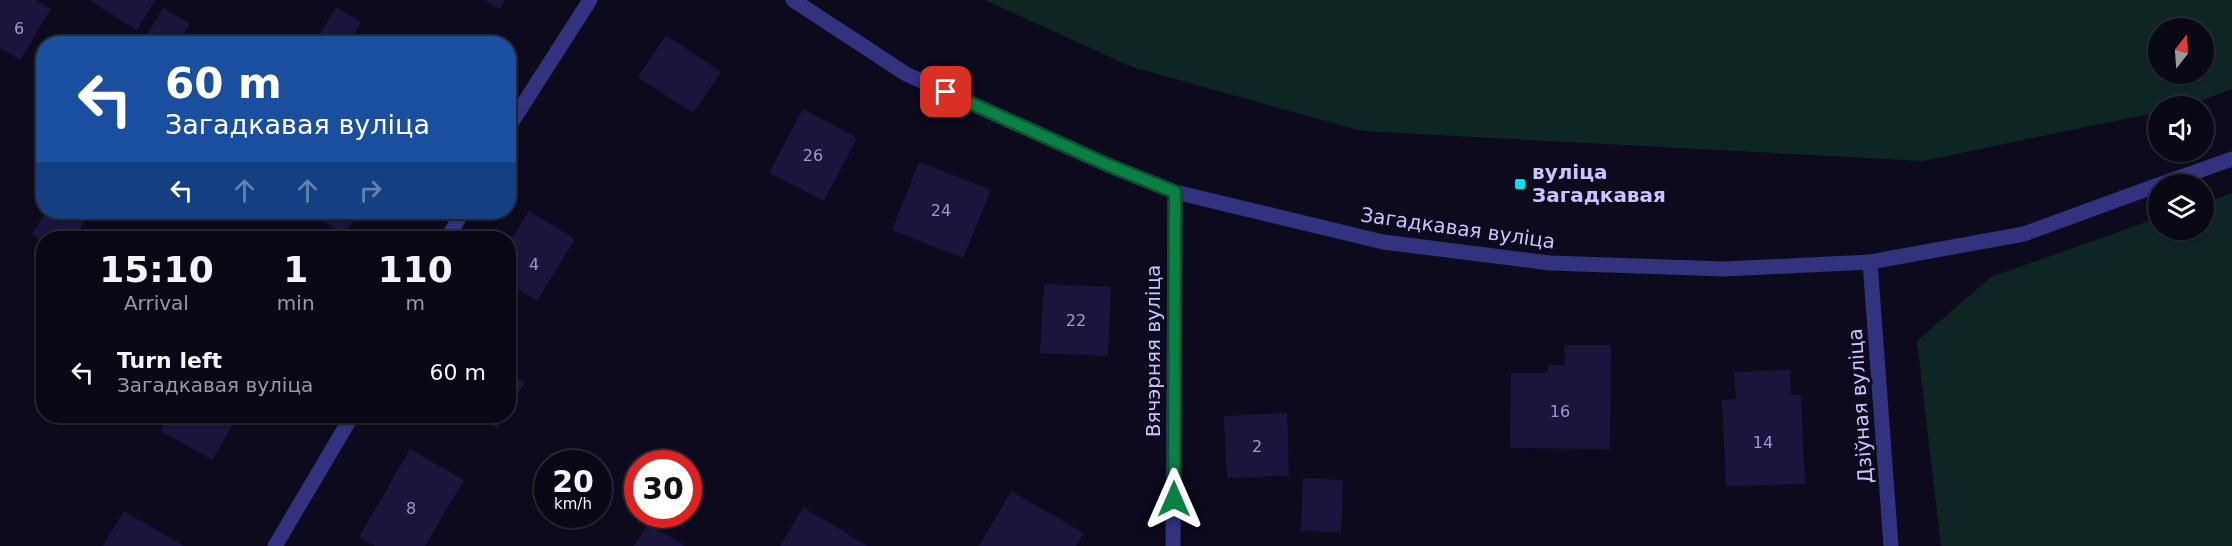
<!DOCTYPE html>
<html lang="en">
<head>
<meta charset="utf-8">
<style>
  body { margin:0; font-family:"DejaVu Sans",sans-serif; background:#12111e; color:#f1f3f6; height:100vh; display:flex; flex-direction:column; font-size:22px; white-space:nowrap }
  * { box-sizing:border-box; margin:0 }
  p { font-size:20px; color:#999aa0 }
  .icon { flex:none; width:33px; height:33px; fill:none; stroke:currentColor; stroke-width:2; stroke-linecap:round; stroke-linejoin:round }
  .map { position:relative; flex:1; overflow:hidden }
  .side { position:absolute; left:36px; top:231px; width:480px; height:192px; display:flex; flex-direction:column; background:#090815; border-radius:24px; box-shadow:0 2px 4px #0004,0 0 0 2px #292934 }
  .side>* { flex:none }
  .hud { position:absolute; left:36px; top:36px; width:480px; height:183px; border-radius:24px; box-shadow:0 2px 4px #0004,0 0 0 2px #292934; background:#1a4fa0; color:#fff; overflow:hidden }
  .needle { width:39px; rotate:17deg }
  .tools { position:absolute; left:2148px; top:18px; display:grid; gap:12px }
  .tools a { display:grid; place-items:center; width:66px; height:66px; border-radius:50%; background:#090815; box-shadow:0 2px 4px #0004,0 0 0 2px #292934; font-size:30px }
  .speed { position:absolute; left:534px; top:450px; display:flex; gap:12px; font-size:30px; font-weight:700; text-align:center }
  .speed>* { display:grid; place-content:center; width:78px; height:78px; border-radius:50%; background:#090815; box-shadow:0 2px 4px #0004,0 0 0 2px #292934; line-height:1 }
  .speed small { font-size:15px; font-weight:400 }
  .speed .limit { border:9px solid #d22; background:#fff; color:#111 }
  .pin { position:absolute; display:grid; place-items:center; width:51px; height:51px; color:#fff; margin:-26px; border-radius:12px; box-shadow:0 3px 9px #0006 }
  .me { position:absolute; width:66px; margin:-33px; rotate:0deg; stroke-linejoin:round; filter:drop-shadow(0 0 4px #0008) }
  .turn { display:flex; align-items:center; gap:21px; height:126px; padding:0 30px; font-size:27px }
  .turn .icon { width:78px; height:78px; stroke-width:2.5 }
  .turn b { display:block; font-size:42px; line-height:51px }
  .lanes { display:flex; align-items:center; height:57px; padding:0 30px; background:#0003; justify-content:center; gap:30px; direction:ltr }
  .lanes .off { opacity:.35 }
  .eta { display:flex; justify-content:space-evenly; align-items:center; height:102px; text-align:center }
  .eta b { font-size:36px; font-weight:700; line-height:42px }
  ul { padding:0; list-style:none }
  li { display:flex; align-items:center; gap:18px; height:78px; padding:0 30px }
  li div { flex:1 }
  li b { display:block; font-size:22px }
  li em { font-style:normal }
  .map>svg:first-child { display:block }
  .green { fill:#0d2624; fill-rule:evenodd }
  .building { fill:#1b153e }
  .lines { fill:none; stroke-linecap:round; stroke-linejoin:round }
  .street { stroke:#32327e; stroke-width:15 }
  .route-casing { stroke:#07532c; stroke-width:15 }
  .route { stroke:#0b8043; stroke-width:10 }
  .poi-dot { fill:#00e3f0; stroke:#0c0a1c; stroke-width:2 }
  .labels { text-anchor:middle; stroke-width:6; stroke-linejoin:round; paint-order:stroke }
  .number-label { font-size:16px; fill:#9e99cf }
  .poi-label { font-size:20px; font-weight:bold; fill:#c9c5ff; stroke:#0c0a1c; text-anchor:start }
  .street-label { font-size:20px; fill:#c9c5ff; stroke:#0c0a1c }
</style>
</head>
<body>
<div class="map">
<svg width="2232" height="546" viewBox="0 0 2232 546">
  <rect width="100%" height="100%" fill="#0c0a1c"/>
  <path class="green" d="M 985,0 L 2232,0 L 2232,89 L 2186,106 L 2158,106 L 2158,112 L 1923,161 L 1362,131 L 1132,67 ZM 2158,28 L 2204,28 L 2204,74 L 2158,74 Z
    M 2232,193 L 2232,546 L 1941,546 L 1917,341 L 1991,277 L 2158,218 L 2158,230 L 2204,230 L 2204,203 Z"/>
  <path class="building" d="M 0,0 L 36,0 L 51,9 L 20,60 L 0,48 Z
    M 89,0 L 155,0 L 137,30 Z
    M 484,0 L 505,0 L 500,9 Z
    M 336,7 L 361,22 L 348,44 L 314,44 Z
    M 163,8 L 190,24 L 178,44 L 149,44 L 144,40 Z
    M 666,35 L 721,72 L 693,113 L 638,77 Z
    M 803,109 L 857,138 L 824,201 L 769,173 Z
    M 919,162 L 991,190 L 963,258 L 892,230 Z
    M 529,211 L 575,239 L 537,301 L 508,283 L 508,245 Z
    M 46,212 L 90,212 L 74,238 L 44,238 L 44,242 L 32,234 Z
    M 307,212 L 358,212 L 345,234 Z
    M 1044,284 L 1111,287 L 1108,356 L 1040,353 Z
    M 1564,345 L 1611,345 L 1610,449 L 1510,448 L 1511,373 L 1548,373 L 1548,365 L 1565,365 Z
    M 1790,370 L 1791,395 L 1801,395 L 1805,484 L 1726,486 L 1722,400 L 1736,399 L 1734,372 Z
    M 508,373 L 525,382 L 508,409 Z
    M 1287,413 L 1289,476 L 1227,478 L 1224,416 Z
    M 170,416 L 238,416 L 212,460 L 161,431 Z
    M 476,416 L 505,416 L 497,428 Z
    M 410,449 L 464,480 L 425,546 L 375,546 L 359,537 Z
    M 1303,478 L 1343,480 L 1341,532 L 1301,531 Z
    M 1011,491 L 1084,533 L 1076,546 L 979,546 Z
    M 803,507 L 868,546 L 780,546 Z
    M 124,511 L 184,546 L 103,546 Z
    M 648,524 L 686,546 L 634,546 Z"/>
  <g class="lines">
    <path class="street" d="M 793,0 L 906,74 L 1108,165 L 1175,192 L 1383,242 L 1550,263 L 1725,269 L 1870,262 L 2024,234 L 2158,185
      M 508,128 L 590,0
      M 2161,184 L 2232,159
      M 448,238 L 462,212
      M 1870,262 L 1891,546
      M 275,546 L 352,416
      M 1173,546 L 1175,192"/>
  </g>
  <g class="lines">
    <g class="route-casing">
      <path id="route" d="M 946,92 L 1108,165 L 1175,192 L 1174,499"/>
    </g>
    <use href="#route" class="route"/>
  </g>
  <rect class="poi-dot" x="1514" y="178" width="12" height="12" rx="3"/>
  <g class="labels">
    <g class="number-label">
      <text x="19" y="34">6</text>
      <text x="813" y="161">26</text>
      <text x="941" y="216">24</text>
      <text x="534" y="270">4</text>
      <text x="1076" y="326">22</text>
      <text x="1560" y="417">16</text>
      <text x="1763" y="448">14</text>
      <text x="1257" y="452">2</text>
      <text x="411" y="514">8</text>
    </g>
    <g class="poi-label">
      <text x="1532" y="179">вуліца<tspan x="1532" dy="23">Загадкавая</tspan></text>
    </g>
    <g class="street-label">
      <text transform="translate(1458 228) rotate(8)" y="7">Загадкавая вуліца</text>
      <text transform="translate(1153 351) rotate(-90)" y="7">Вячэрняя вуліца</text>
      <text transform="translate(1860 406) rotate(-94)" y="7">Дзіўная вуліца</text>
    </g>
  </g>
</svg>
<div class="tools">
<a><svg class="needle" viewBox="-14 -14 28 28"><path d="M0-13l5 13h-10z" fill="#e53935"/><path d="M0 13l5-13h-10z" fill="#999aa0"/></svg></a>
<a><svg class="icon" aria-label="sound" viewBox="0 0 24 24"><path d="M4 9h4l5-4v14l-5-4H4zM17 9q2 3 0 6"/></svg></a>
<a><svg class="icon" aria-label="layers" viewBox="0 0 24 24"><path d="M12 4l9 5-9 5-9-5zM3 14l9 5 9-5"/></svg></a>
</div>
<div class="speed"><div>20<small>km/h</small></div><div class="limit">30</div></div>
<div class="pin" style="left:946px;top:92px;background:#d93025"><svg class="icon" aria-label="arrive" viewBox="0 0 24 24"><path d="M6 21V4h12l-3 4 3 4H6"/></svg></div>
<svg class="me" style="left:1174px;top:499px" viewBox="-20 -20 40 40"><path d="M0-17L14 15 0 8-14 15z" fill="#0b8043" stroke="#fff" stroke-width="4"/></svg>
<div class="hud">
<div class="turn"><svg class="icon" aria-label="left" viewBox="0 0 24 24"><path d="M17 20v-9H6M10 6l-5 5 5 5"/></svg><div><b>60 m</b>Загадкавая вуліца</div></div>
<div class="lanes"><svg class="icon" aria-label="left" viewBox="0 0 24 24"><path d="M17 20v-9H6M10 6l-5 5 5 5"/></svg><svg class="icon off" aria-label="ahead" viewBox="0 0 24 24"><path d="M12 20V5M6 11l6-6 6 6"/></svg><svg class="icon off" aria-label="ahead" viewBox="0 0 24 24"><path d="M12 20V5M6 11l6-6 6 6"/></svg><svg class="icon off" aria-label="right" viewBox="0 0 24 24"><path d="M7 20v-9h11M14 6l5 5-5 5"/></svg></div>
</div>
<section class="side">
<div class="eta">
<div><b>15:10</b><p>Arrival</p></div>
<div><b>1</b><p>min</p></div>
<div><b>110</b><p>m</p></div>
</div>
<ul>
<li><svg class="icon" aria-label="left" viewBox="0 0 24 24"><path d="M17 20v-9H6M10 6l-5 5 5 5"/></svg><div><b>Turn left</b><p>Загадкавая вуліца</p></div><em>60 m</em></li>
</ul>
</section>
</div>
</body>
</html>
